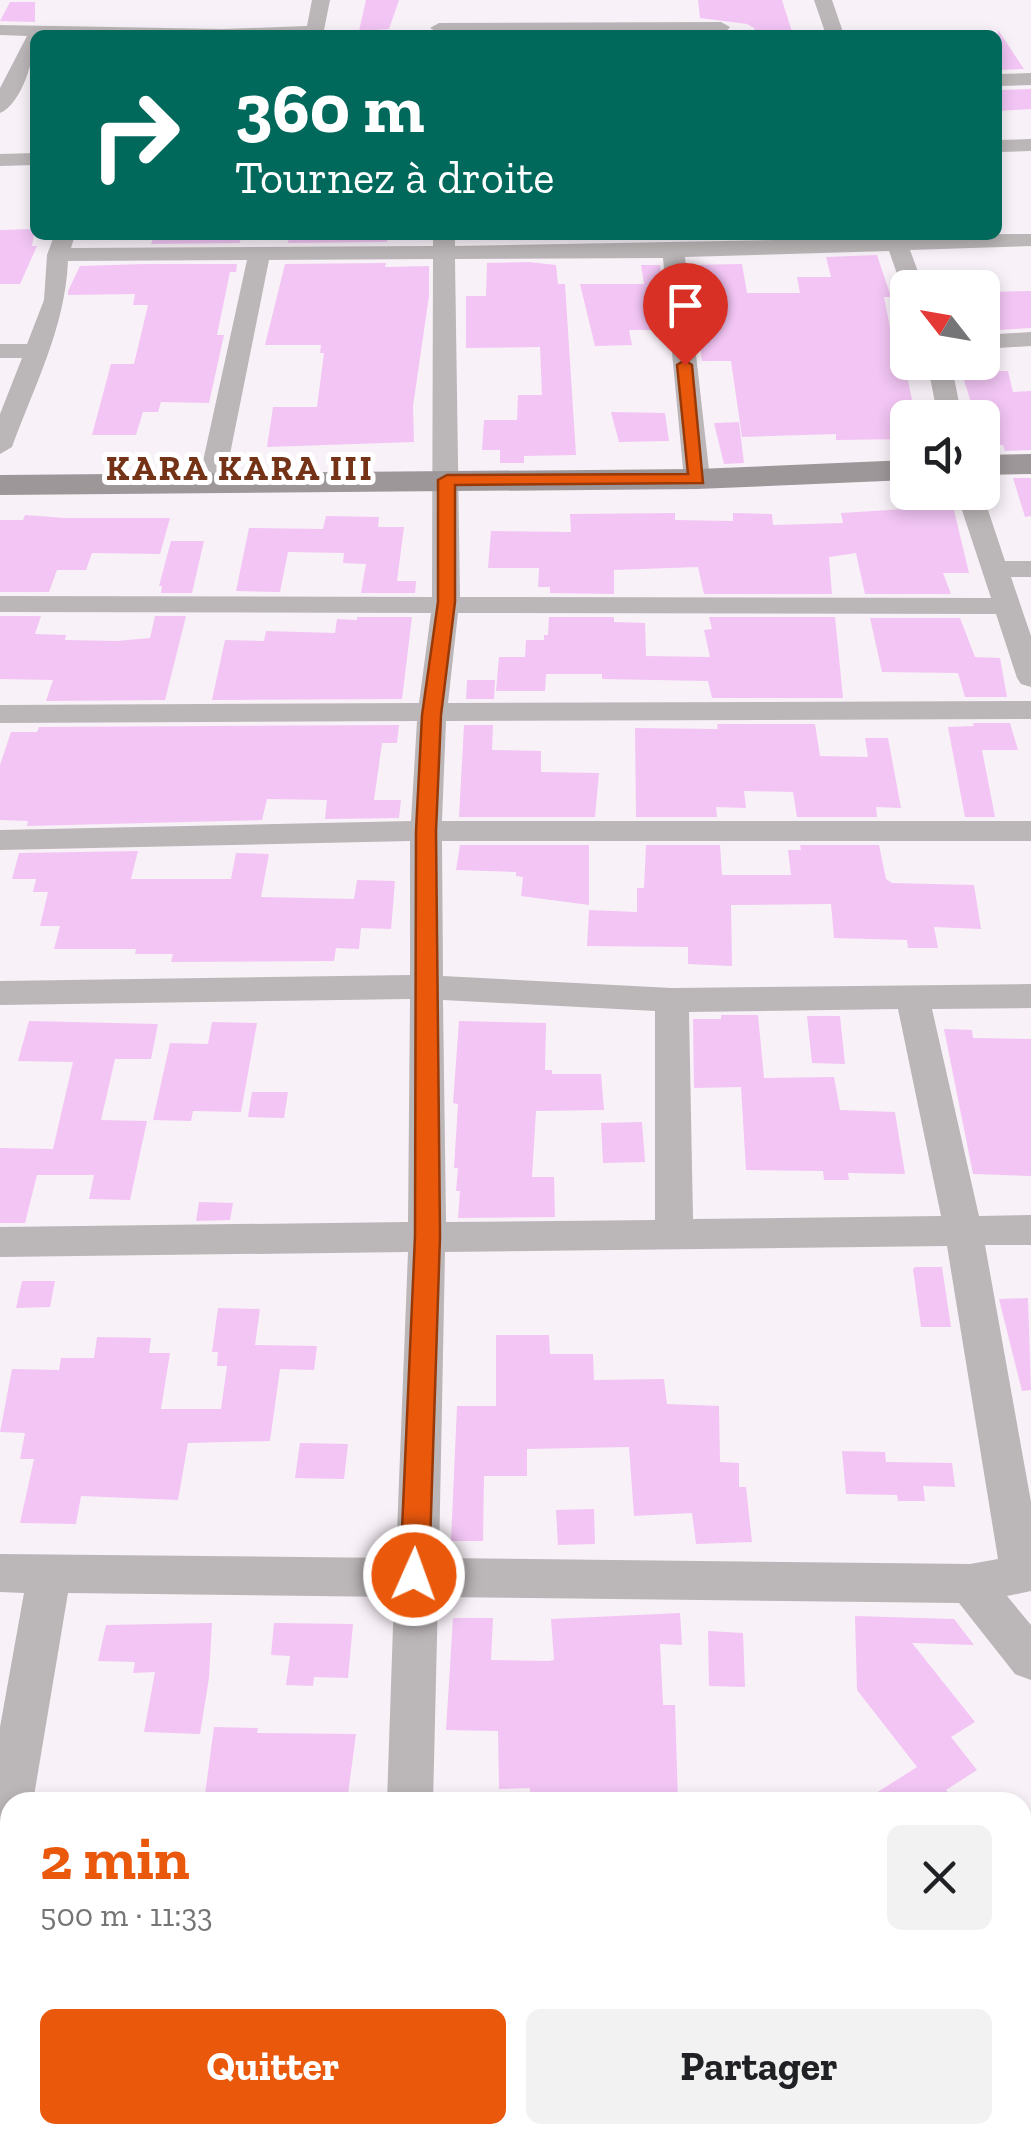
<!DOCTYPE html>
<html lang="fr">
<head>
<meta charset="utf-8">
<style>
  body { margin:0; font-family:"Zilla Slab",serif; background:#f2f2f2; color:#202124; height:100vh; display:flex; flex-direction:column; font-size:38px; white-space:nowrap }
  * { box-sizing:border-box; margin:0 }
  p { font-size:32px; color:#757577 }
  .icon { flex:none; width:55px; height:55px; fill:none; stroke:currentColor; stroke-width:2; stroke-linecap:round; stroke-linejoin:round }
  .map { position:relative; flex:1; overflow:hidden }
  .drawer { position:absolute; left:0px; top:1792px; width:1032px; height:352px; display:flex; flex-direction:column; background:#fff; border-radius:30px 30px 0 0; box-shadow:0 5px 15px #0003 }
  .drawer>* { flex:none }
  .hud { position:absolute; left:30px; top:30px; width:972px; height:210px; border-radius:15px; box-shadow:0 5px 15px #0003; background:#00695c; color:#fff; overflow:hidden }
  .needle { width:65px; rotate:301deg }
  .tools { position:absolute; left:890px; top:270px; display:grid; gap:20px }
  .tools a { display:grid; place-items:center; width:110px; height:110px; border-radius:15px; background:#fff; box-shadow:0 5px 15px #0003; font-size:50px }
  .pin { position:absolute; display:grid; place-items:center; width:85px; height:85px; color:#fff; margin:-102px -42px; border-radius:50% 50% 50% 0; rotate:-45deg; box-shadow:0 0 10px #0007 }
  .pin .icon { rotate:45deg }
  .me { position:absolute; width:110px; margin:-55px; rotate:2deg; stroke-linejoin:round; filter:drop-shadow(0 0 8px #0008) }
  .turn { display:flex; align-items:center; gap:35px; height:210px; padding:0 40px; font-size:45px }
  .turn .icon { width:130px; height:130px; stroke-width:2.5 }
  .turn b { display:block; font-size:70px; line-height:85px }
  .round { display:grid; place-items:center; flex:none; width:105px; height:105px; border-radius:15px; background:#f2f2f2 }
  .summary { display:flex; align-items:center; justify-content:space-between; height:170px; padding:0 40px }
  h1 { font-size:60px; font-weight:800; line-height:75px; color:#ea580c }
  .button { display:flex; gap:20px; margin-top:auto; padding:20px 40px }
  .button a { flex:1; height:115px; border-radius:15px; background:#ea580c; color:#fff; font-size:40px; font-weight:800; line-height:115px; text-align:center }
  .button a+a { background:#f2f2f2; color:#202124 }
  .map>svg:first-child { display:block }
  .water { fill:#56a6b0 }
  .building { fill:#f2c5f4 }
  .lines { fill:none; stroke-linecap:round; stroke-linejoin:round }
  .street { fill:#bbb6b7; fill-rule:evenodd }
  .secondary { fill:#9e9799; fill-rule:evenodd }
  .route { fill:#ea580c; stroke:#983908; stroke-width:2.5 }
  .labels { text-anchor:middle; stroke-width:10; stroke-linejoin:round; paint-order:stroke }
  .far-district-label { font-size:35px; font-weight:bold; letter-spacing:2.5px; fill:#743217; stroke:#fff }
</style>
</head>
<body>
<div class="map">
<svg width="1031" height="2144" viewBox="0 0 1031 2144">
  <rect width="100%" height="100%" fill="#f9f1f8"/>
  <path class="water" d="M 456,2135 L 888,2135 L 887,2144 L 456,2144 Z"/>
  <path class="building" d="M 366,0 L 399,0 L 389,29 L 359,31 Z
    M 698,0 L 782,0 L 793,35 L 757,35 L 754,28 L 747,24 L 700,18 Z
    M 10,2 L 35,2 L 35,22 L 0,21 Z
    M 998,30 L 1024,69 L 998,70 Z
    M 1031,89 L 1031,109 L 998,111 L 998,90 Z
    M 35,229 L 32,246 L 37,246 L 20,284 L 0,284 L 0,230 Z
    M 178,235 L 241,235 L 240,243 L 151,244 L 153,239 L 177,240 Z
    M 289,235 L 388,235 L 387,242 L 288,243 Z
    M 877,255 L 891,297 L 884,297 L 895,353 L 908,354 L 908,381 L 916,418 L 908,418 L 908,439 L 836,440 L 836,434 L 742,437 L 731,361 L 702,361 L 690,265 L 742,264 L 747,293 L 800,293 L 797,277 L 831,277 L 826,257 Z
    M 529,262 L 556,265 L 558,284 L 565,284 L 576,455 L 524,456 L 524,463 L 500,463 L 500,450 L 482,450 L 484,420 L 517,420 L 518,395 L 542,395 L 540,347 L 466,348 L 466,296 L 486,296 L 487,263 Z
    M 386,263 L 385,267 L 429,266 L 429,296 L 413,406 L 414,442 L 267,447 L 273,407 L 317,407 L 324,353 L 320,353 L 321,345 L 265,345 L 285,264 Z
    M 144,264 L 237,264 L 236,272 L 230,272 L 217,335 L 224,335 L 209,403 L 161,402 L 158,412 L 143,412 L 136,435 L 92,435 L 111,364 L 134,364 L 148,305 L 133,305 L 135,294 L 68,295 L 68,291 L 80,266 Z
    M 641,265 L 660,265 L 666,330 L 629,330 L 632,345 L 595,346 L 580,284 L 644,284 Z
    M 1031,291 L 1031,328 L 982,331 L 982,292 Z
    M 961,371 L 1008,371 L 1013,392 L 1031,391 L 1031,450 L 1005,451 L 1003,445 L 982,445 L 982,418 L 976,418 Z
    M 611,412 L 665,413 L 669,441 L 619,442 Z
    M 739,422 L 744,463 L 724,464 L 714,423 Z
    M 1013,478 L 1031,478 L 1031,516 L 1025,517 Z
    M 953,506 L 969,573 L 943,573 L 951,594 L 865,594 L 856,553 L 829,557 L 832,594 L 704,594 L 698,567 L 614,570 L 614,594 L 550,593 L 550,587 L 538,587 L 539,568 L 488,568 L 491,531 L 571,532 L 570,514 L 675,513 L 675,520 L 733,521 L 733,513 L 772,514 L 773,525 L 843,523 L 841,513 Z
    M 25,515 L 65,518 L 170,518 L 160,554 L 92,553 L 86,570 L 57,570 L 49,592 L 0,592 L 0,520 L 23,520 Z
    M 326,516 L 379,517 L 378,527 L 404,527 L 397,581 L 416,581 L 415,593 L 361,593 L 366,564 L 343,563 L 344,553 L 288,552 L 280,592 L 236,591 L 249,528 L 323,529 Z
    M 171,541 L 204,541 L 192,593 L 161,593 L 162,586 L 159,586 Z
    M 0,616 L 41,616 L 35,634 L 66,635 L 65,640 L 116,641 L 150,638 L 155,616 L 186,616 L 165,700 L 46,701 L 53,680 L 0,679 Z
    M 357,617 L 412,617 L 402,699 L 212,700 L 225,640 L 264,641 L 266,631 L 335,633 L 337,619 L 357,620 Z
    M 549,617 L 614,617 L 614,622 L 645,623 L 646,656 L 710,657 L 704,630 L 712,629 L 709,617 L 835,617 L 843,698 L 712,698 L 708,681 L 602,679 L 602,674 L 546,674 L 545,691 L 496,691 L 499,657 L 525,657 L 526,640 L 544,640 L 544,635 L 548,635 Z
    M 870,618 L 960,618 L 975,657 L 1000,658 L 1007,697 L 965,697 L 958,673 L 882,672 Z
    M 467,680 L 495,680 L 494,699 L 466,699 Z
    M 973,723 L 1010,723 L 1018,750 L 982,750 L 995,817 L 965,817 L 948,727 L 974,726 Z
    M 717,724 L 815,724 L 820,756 L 868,757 L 865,738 L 888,738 L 901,808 L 876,807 L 877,817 L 797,817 L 793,792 L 744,791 L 746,808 L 716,807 L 717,817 L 636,817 L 635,728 L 718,729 Z
    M 399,725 L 397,743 L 382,743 L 374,800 L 401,800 L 399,818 L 325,819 L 327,800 L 267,799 L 262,820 L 27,826 L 28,821 L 0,820 L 0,765 L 11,732 L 37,732 L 39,727 Z
    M 464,725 L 493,725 L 492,750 L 541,751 L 541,772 L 599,773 L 595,817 L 459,817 Z
    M 460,845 L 589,845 L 589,905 L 521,896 L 523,877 L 516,876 L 516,872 L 456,870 Z
    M 646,845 L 720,845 L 722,875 L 791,875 L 788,850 L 801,850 L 800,845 L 879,845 L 886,879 L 892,883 L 974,885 L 981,929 L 934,927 L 938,948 L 908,948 L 907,940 L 834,938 L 831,904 L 731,905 L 732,966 L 688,964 L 688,947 L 587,946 L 589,910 L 637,912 L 637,888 L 644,888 Z
    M 138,851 L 131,879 L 231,879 L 236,853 L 269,854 L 261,897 L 354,899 L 357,880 L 395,881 L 391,929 L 361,928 L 359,949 L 336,948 L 334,961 L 171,962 L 173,954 L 135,954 L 136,949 L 54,949 L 60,926 L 40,926 L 48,892 L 33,892 L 36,879 L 12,879 L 19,853 Z
    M 721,1015 L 758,1015 L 764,1078 L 834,1077 L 840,1110 L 895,1112 L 905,1174 L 848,1173 L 849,1180 L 824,1180 L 823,1171 L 746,1170 L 741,1087 L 694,1088 L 693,1019 L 721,1019 Z
    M 807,1016 L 840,1016 L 845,1064 L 812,1063 Z
    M 29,1021 L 158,1024 L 151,1059 L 115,1059 L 101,1120 L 147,1121 L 130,1200 L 89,1199 L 94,1175 L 37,1175 L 25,1223 L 0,1223 L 0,1148 L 53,1149 L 73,1062 L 18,1061 Z
    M 459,1021 L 546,1023 L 545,1070 L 552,1070 L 552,1074 L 601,1074 L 604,1110 L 536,1111 L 532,1177 L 554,1177 L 555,1217 L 458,1218 L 460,1191 L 456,1191 L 458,1168 L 454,1168 L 458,1104 L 453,1103 Z
    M 212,1022 L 257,1023 L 241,1112 L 193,1111 L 191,1121 L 153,1120 L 170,1043 L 208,1044 Z
    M 944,1029 L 972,1030 L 973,1038 L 1031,1039 L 1031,1176 L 973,1174 Z
    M 252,1092 L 288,1092 L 284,1118 L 248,1117 Z
    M 642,1122 L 645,1162 L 603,1163 L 601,1123 Z
    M 199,1202 L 233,1203 L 230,1220 L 196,1221 Z
    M 916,1267 L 942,1267 L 951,1327 L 921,1327 L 913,1269 Z
    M 22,1281 L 55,1281 L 50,1307 L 16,1308 Z
    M 1028,1298 L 1031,1390 L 1022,1391 L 999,1299 Z
    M 218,1308 L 260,1309 L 255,1345 L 317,1346 L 314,1370 L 280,1369 L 270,1441 L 188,1443 L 178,1500 L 81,1496 L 76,1524 L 20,1523 L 34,1459 L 20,1459 L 25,1433 L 0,1432 L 12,1369 L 59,1370 L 61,1358 L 94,1358 L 97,1337 L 151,1338 L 149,1353 L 170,1353 L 161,1409 L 221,1409 L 227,1366 L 217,1366 L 218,1352 L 212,1352 Z
    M 496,1335 L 549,1335 L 550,1354 L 593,1354 L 594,1380 L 664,1379 L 667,1404 L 719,1406 L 720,1462 L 739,1463 L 739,1487 L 746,1487 L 752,1542 L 696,1544 L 692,1513 L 634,1516 L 629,1447 L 527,1449 L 527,1476 L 484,1476 L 483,1541 L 451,1541 L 457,1406 L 496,1406 Z
    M 300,1443 L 348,1444 L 344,1479 L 295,1478 Z
    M 842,1451 L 885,1452 L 886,1462 L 952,1463 L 955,1487 L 923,1486 L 925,1501 L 898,1501 L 897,1495 L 846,1494 Z
    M 594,1509 L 595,1544 L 558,1545 L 556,1510 Z
    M 680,1613 L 682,1645 L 660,1644 L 663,1705 L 675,1705 L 678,1802 L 530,1802 L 530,1788 L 499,1789 L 498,1731 L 446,1730 L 453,1618 L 493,1618 L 491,1660 L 548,1661 L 554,1660 L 551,1619 Z
    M 855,1616 L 954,1619 L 974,1645 L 912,1643 L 975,1722 L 951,1737 L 977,1770 L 946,1790 L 956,1802 L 862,1802 L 917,1767 L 857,1690 Z
    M 212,1623 L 209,1678 L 200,1734 L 144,1732 L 155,1672 L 133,1673 L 135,1662 L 98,1661 L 106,1625 Z
    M 274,1623 L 353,1624 L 348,1678 L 314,1677 L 313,1686 L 286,1685 L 290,1656 L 271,1655 Z
    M 708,1631 L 743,1633 L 745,1687 L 709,1686 Z
    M 214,1727 L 258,1728 L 257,1733 L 356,1734 L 347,1802 L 204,1802 Z"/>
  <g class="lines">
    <path class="street" d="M 312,0 L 330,0 L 323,35 L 35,35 C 35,57 22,104 0,113 L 0,88 L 27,36 L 0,35 L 0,25 L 223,29 L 307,26 Z
      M 814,0 L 832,0 L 844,35 L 826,35 Z
      M 721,22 L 730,27 L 727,31 L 439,33 L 430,28 L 439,23 Z
      M 1031,73 L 1031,85 L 998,86 L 998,74 Z
      M 1031,139 L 1031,151 L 998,152 L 998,140 Z
      M 35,153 L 35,165 L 0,166 L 0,154 Z
      M 1031,234 L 1031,246 L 910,250 L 924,288 L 908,288 L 908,293 L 902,288 L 889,251 L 685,257 L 710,479 L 697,487 L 684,479 L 663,258 L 455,259 L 460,597 L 991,598 L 956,492 L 982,492 L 1005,561 L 1031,561 L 1031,577 L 1011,577 L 1031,636 L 1031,687 L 1021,684 L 1017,678 L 996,614 L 458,613 L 448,703 L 1031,701 L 1031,719 L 446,721 L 442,821 L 1031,821 L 1031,841 L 442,841 L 443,976 L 672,988 L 1031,984 L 1031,1008 L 932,1009 L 979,1216 L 1031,1215 L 1031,1245 L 985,1245 L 1031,1502 L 1031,1591 L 1007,1596 L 1031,1625 L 1031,1680 L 1015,1674 L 959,1603 L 438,1597 L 433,1802 L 387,1802 L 394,1597 L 68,1593 L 33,1802 L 10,1802 L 10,1883 L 0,1887 L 0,1727 L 24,1593 L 0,1592 L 0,1554 L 396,1558 L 408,1252 L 0,1257 L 0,1227 L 408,1222 L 410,999 L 0,1005 L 0,981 L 410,975 L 410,841 L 0,850 L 0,830 L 411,821 L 417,721 L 0,723 L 0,705 L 419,703 L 431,613 L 0,612 L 0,596 L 432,597 L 433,259 L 269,260 L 224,484 L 211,492 L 198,484 L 247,260 L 68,261 C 65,328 35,384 12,447 L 0,454 L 0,414 L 22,358 L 0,358 L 0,344 L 27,344 L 44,300 L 47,255 L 54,236 L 75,235 L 71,248 L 433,246 L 433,235 L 455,235 L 455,246 L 884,238 L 883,235 ZM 443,1000 L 655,1011 L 655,1220 L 446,1222 ZM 898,1009 L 941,1216 L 693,1219 L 689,1012 ZM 947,1246 L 998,1559 L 970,1564 L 439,1558 L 445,1252 Z
      M 1031,332 L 1031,346 L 982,349 L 982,335 Z
      M 927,362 L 951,362 L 962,418 L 938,418 Z
      M 1031,1956 L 1031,2010 L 1022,2014 L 1022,1960 Z
      M 376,2135 L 428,2135 L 428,2144 L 376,2144 Z
      M 930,2135 L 982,2135 L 981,2144 L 929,2144 Z"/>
    <path class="secondary" d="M 1031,454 L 1031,474 L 982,475 L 982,455 Z
      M 908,460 L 908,480 L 697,489 L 0,495 L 0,475 L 697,469 Z"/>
  </g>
  <path class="route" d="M 685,360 L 692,365 L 703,483 L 455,485 L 455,602 L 441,715 L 436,831 L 440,1236 L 429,1575 L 424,1584 L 414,1588 L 405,1584 L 400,1575 L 415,1236 L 416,831 L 422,715 L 438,602 L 438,480 L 447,475 L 688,474 L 677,365 Z"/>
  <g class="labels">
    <g class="far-district-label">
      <text x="240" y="480">KARA KARA III</text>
    </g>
  </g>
</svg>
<div class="tools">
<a><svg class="needle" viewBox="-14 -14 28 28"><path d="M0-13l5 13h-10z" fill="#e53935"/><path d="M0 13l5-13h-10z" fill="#757577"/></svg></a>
<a><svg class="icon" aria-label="sound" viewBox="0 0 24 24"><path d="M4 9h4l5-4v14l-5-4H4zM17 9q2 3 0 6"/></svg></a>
</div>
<div class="pin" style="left:685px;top:365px;background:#d93025"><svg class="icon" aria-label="arrive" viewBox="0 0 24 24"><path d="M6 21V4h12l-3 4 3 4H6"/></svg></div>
<svg class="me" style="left:414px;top:1575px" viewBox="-20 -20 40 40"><circle r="17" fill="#ea580c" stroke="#fff" stroke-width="3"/><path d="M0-11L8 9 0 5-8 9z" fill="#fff"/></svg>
<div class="hud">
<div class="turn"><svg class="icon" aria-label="right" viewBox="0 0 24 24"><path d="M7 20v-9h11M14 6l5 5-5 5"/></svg><div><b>360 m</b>Tournez à droite</div></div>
</div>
<section class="drawer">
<div class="summary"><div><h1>2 min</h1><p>500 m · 11:33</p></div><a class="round"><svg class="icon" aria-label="close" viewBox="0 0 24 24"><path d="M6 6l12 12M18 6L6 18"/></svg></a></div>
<div class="button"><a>Quitter</a><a>Partager</a></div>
</section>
</div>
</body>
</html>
